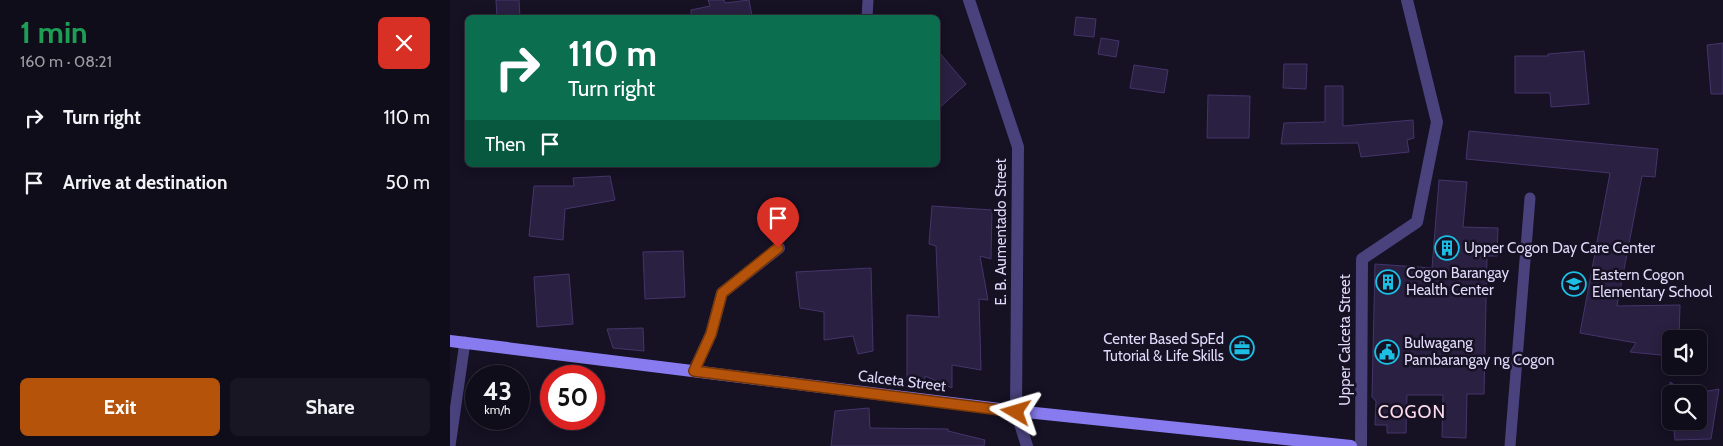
<!DOCTYPE html>
<html lang="en">
<head>
<meta charset="utf-8">
<style>
  body { margin:0; font-family:Cabin,sans-serif; background:#191623; color:#f1f3f6; height:100vh; display:flex; flex-direction:column; font-size:19px; white-space:nowrap }
  * { box-sizing:border-box; margin:0 }
  p { font-size:16px; color:#9c9ca2 }
  .icon { flex:none; width:28px; height:28px; fill:none; stroke:currentColor; stroke-width:2; stroke-linecap:round; stroke-linejoin:round }
  .map { position:relative; flex:1; overflow:hidden }
  .drawer { display:flex; flex-direction:column; background:#100d1a; width:450px }
  .drawer>* { flex:none }
  .banner { position:absolute; left:15px; top:15px; width:475px; height:152px; border-radius:8px; box-shadow:0 2px 12px #0003,0 0 0 1px #302d39; background:#0b6e4f; color:#fff; overflow:hidden }
  .controls { position:absolute; left:1212px; top:330px; display:grid; gap:10px }
  .controls a { display:grid; place-items:center; width:45px; height:45px; border-radius:8px; background:#100d1a; box-shadow:0 2px 12px #0003,0 0 0 1px #302d39; font-size:25px }
  .speed { position:absolute; left:15px; top:365px; display:flex; gap:10px; font-size:25px; font-weight:700; text-align:center }
  .speed>* { display:grid; place-content:center; width:65px; height:65px; border-radius:50%; background:#100d1a; box-shadow:0 2px 12px #0003,0 0 0 1px #302d39; line-height:1 }
  .speed small { font-size:12px; font-weight:400 }
  .speed .limit { border:8px solid #d22; background:#fff; color:#111 }
  .pin { position:absolute; display:grid; place-items:center; width:42px; height:42px; color:#fff; margin:-51px -21px; border-radius:50% 50% 50% 0; rotate:-45deg; box-shadow:0 0 5px #0007 }
  .pin .icon { rotate:45deg }
  .me { position:absolute; width:55px; margin:-28px; rotate:277deg; stroke-linejoin:round; filter:drop-shadow(0 0 4px #0008) }
  .turn { display:flex; align-items:center; gap:18px; height:105px; padding:0 20px; font-size:22px }
  .turn .icon { width:65px; height:65px; stroke-width:2.5 }
  .turn b { display:block; font-size:35px; line-height:42px }
  .then { display:flex; align-items:center; height:48px; padding:0 20px; background:#0003; gap:10px; font-size:19px }
  .round { display:grid; place-items:center; flex:none; width:52px; height:52px; border-radius:8px; background:#191623 }
  .headline { display:flex; align-items:center; justify-content:space-between; height:85px; padding:0 20px }
  h1 { font-size:30px; font-weight:700; line-height:38px; color:#1e9e55 }
  .primary-button { display:flex; gap:10px; margin-top:auto; padding:10px 20px }
  .primary-button a { flex:1; height:58px; border-radius:8px; background:#b45309; color:#fff; font-size:20px; font-weight:700; line-height:58px; text-align:center }
  .primary-button a+a { background:#191623; color:#f1f3f6 }
  ul { padding:0; list-style:none }
  li { display:flex; align-items:center; gap:15px; height:65px; padding:0 20px }
  li div { flex:1 }
  li b { display:block; font-size:19px }
  li em { font-style:normal }
  main { display:flex; flex:1; min-height:0 }
  .map>svg:first-child { display:block }
  .building { fill:#2a2042; stroke:#44356b }
  .lines { fill:none; stroke-linecap:round; stroke-linejoin:round }
  .service { stroke:#49427d; stroke-width:11 }
  .minor { stroke:#49427d; stroke-width:12 }
  .tertiary { stroke:#49427d; stroke-width:12 }
  .secondary { stroke:#887bef; stroke-width:12 }
  .route-casing { stroke:#753606; stroke-width:12 }
  .route { stroke:#b45309; stroke-width:9 }
  .labels { text-anchor:middle; stroke-width:5; stroke-linejoin:round; paint-order:stroke }
  .street-label { font-size:15px; fill:#dfd9fa; stroke:#161123 }
  .poi-label { font-size:15px; fill:#dfd9fa; stroke:#161123; text-anchor:start }
  .quarter-label { font-size:18px; letter-spacing:1px; fill:#fbdaec; stroke:#161123 }
</style>
</head>
<body>
<main>
<section class="drawer">
<div class="headline"><div><h1>1 min</h1><p>160 m · 08:21</p></div><a class="round" style="background:#d93025;color:#fff"><svg class="icon" aria-label="close" viewBox="0 0 24 24"><path d="M6 6l12 12M18 6L6 18"/></svg></a></div>
<ul>
<li><svg class="icon" aria-label="right" viewBox="0 0 24 24"><path d="M7 20v-9h11M14 6l5 5-5 5"/></svg><div><b>Turn right</b></div><em>110 m</em></li>
<li><svg class="icon" aria-label="arrive" viewBox="0 0 24 24"><path d="M6 21V4h12l-3 4 3 4H6"/></svg><div><b>Arrive at destination</b></div><em>50 m</em></li>
</ul>
<div class="primary-button"><a>Exit</a><a>Share</a></div>
</section>
<div class="map">
<svg width="1273" height="446" viewBox="0 0 1273 446">
  <rect width="100%" height="100%" fill="#161123"/>
  <path class="building" d="M 46,0 L 69,0 L 70,18 L 47,18 Z
    M 258,0 L 274,0 L 275,3 L 299,0 L 302,16 L 293,18 L 241,18 L 241,10 L 260,6 Z
    M 626,17 L 646,19 L 644,37 L 624,35 Z
    M 651,38 L 669,41 L 666,57 L 648,54 Z
    M 1273,43 L 1273,94 L 1261,94 L 1257,45 Z
    M 488,51 L 516,84 L 488,109 Z
    M 1134,51 L 1139,104 L 1101,107 L 1100,93 L 1065,93 L 1065,56 L 1098,56 L 1098,54 Z
    M 834,64 L 857,64 L 856,89 L 833,88 Z
    M 684,65 L 718,70 L 714,93 L 680,88 Z
    M 875,86 L 893,86 L 893,126 L 963,120 L 964,138 L 957,140 L 959,152 L 911,157 L 908,143 L 831,144 L 834,123 L 875,122 Z
    M 758,95 L 800,96 L 799,138 L 757,138 Z
    M 1019,131 L 1208,149 L 1205,177 L 1192,176 L 1167,306 L 1230,305 L 1229,339 L 1221,339 L 1221,356 L 1180,352 L 1186,343 L 1130,333 L 1160,173 L 1016,159 Z
    M 160,176 L 165,200 L 115,209 L 113,240 L 79,236 L 84,186 L 124,186 L 123,178 Z
    M 989,180 L 1017,182 L 1013,227 L 1048,228 L 1047,256 L 1037,256 L 1034,394 L 1017,394 L 1016,438 L 992,437 L 993,395 L 957,395 L 956,433 L 937,433 L 937,425 L 925,425 L 926,401 L 922,397 L 925,264 L 982,268 Z
    M 482,206 L 542,210 L 541,259 L 530,256 L 538,300 L 529,299 L 531,370 L 502,365 L 502,388 L 475,376 L 474,388 L 457,381 L 457,315 L 489,317 L 486,246 L 479,244 Z
    M 233,251 L 235,297 L 195,299 L 193,252 Z
    M 421,268 L 423,351 L 408,354 L 403,336 L 374,340 L 374,312 L 350,308 L 346,272 Z
    M 119,274 L 123,324 L 87,327 L 84,277 Z
    M 193,328 L 194,351 L 163,348 L 157,329 Z
    M 1220,382 L 1238,394 L 1221,394 L 1221,402 Z
    M 1269,389 L 1261,439 L 1225,440 L 1223,421 L 1249,421 L 1249,394 L 1243,394 Z
    M 419,408 L 420,428 L 498,429 L 498,431 L 535,440 L 534,446 L 381,446 L 385,411 Z"/>
  <g class="lines">
    <path class="service" d="M 417,18 L 418,0
      M 0,446 L 15,342
      M 1060,446 L 1080,198"/>
    <path class="minor" d="M 519,0 L 568,147 L 566,411
      M 244,371 L 261,334 L 272,293 L 329,248
      M 911,446 L 912,259 L 967,222 L 987,122 L 957,0"/>
    <path class="tertiary" d="M 566,411 L 577,446"/>
    <path class="secondary" d="M 0,341 L 566,411 L 901,446"/>
  </g>
  <g class="lines">
    <g class="route-casing">
      <path id="route" d="M 328,248 L 272,293 L 261,334 L 244,371 L 566,412"/>
    </g>
    <use href="#route" class="route"/>
  </g>
  <defs>
    <g id="building-ring" transform="scale(1.25)"><circle r="9.5" fill="#161123" stroke="#1cbfe3" stroke-width="1.5"/><path d="M-4-6H4V6H1V3H-1V6H-4ZM-2.5-4.3h1.7v1.8h-1.7ZM.8-4.3h1.7v1.8H.8ZM-2.5-1h1.7V.8h-1.7ZM.8-1h1.7V.8H.8Z" fill="#1cbfe3"/></g>
    <g id="school-ring" transform="scale(1.25)"><circle r="9.5" fill="#161123" stroke="#1cbfe3" stroke-width="1.5"/><path d="M0-5L7-2L0 1L-7-2ZM-4 1L0 2.5L4 1V4Q0 6-4 4Z" fill="#1cbfe3"/></g>
    <g id="office-ring" transform="scale(1.25)"><circle r="9.5" fill="#161123" stroke="#1cbfe3" stroke-width="1.5"/><path d="M-6-3h4V-5.5h4V-3h4V5H-6ZM-1-4.5V-3h2v-1.5ZM-6 0V1H6V0Z" fill="#1cbfe3"/></g>
    <g id="civic-ring" transform="scale(1.25)"><circle r="9.5" fill="#161123" stroke="#1cbfe3" stroke-width="1.5"/><path d="M-.6-6.5H3V-4.5H.6V-3L4-1V1h2V6H-6V1h2V-1L-.6-3ZM-1.2 2.5V6h2.4V2.5Z" fill="#1cbfe3"/></g>
  </defs>
  <g fill-rule="evenodd">
    <use href="#building-ring" x="997" y="248"/>
    <use href="#building-ring" x="938" y="282"/>
    <use href="#school-ring" x="1124" y="284"/>
    <use href="#office-ring" x="792" y="348"/>
    <use href="#civic-ring" x="937" y="352"/>
  </g>
  <g class="labels">
    <g class="street-label">
      <text transform="translate(551 232) rotate(-90)" y="5">E. B. Aumentado Street</text>
      <text transform="translate(895 340) rotate(-90)" y="5">Upper Calceta Street</text>
      <text transform="translate(452 381) rotate(7)" y="5">Calceta Street</text>
    </g>
    <g class="poi-label">
      <text x="1014" y="253">Upper Cogon Day Care Center</text>
      <text x="956" y="278">Cogon Barangay<tspan x="956" dy="17">Health Center</tspan></text>
      <text x="1142" y="280">Eastern Cogon<tspan x="1142" dy="17">Elementary School</tspan></text>
      <text x="774" y="344" text-anchor="end">Center Based SpEd<tspan x="774" dy="17">Tutorial &amp; Life Skills</tspan></text>
      <text x="954" y="348">Bulwagang<tspan x="954" dy="17">Pambarangay ng Cogon</tspan></text>
    </g>
    <g class="quarter-label">
      <text x="962" y="418">COGON</text>
    </g>
  </g>
</svg>
<div class="controls">
<a><svg class="icon" aria-label="sound" viewBox="0 0 24 24"><path d="M4 9h4l5-4v14l-5-4H4zM17 9q2 3 0 6"/></svg></a>
<a><svg class="icon" aria-label="search" viewBox="0 0 24 24"><circle cx="10" cy="10" r="6"/><path d="M15 15l6 6"/></svg></a>
</div>
<div class="speed"><div>43<small>km/h</small></div><div class="limit">50</div></div>
<div class="pin" style="left:328px;top:248px;background:#d93025"><svg class="icon" aria-label="arrive" viewBox="0 0 24 24"><path d="M6 21V4h12l-3 4 3 4H6"/></svg></div>
<svg class="me" style="left:566px;top:412px" viewBox="-20 -20 40 40"><path d="M0-17L14 15 0 8-14 15z" fill="#b45309" stroke="#fff" stroke-width="4"/></svg>
<div class="banner">
<div class="turn"><svg class="icon" aria-label="right" viewBox="0 0 24 24"><path d="M7 20v-9h11M14 6l5 5-5 5"/></svg><div><b>110 m</b>Turn right</div></div>
<div class="then">Then<svg class="icon" aria-label="arrive" viewBox="0 0 24 24"><path d="M6 21V4h12l-3 4 3 4H6"/></svg></div>
</div>
</div>
</main>
</body>
</html>
